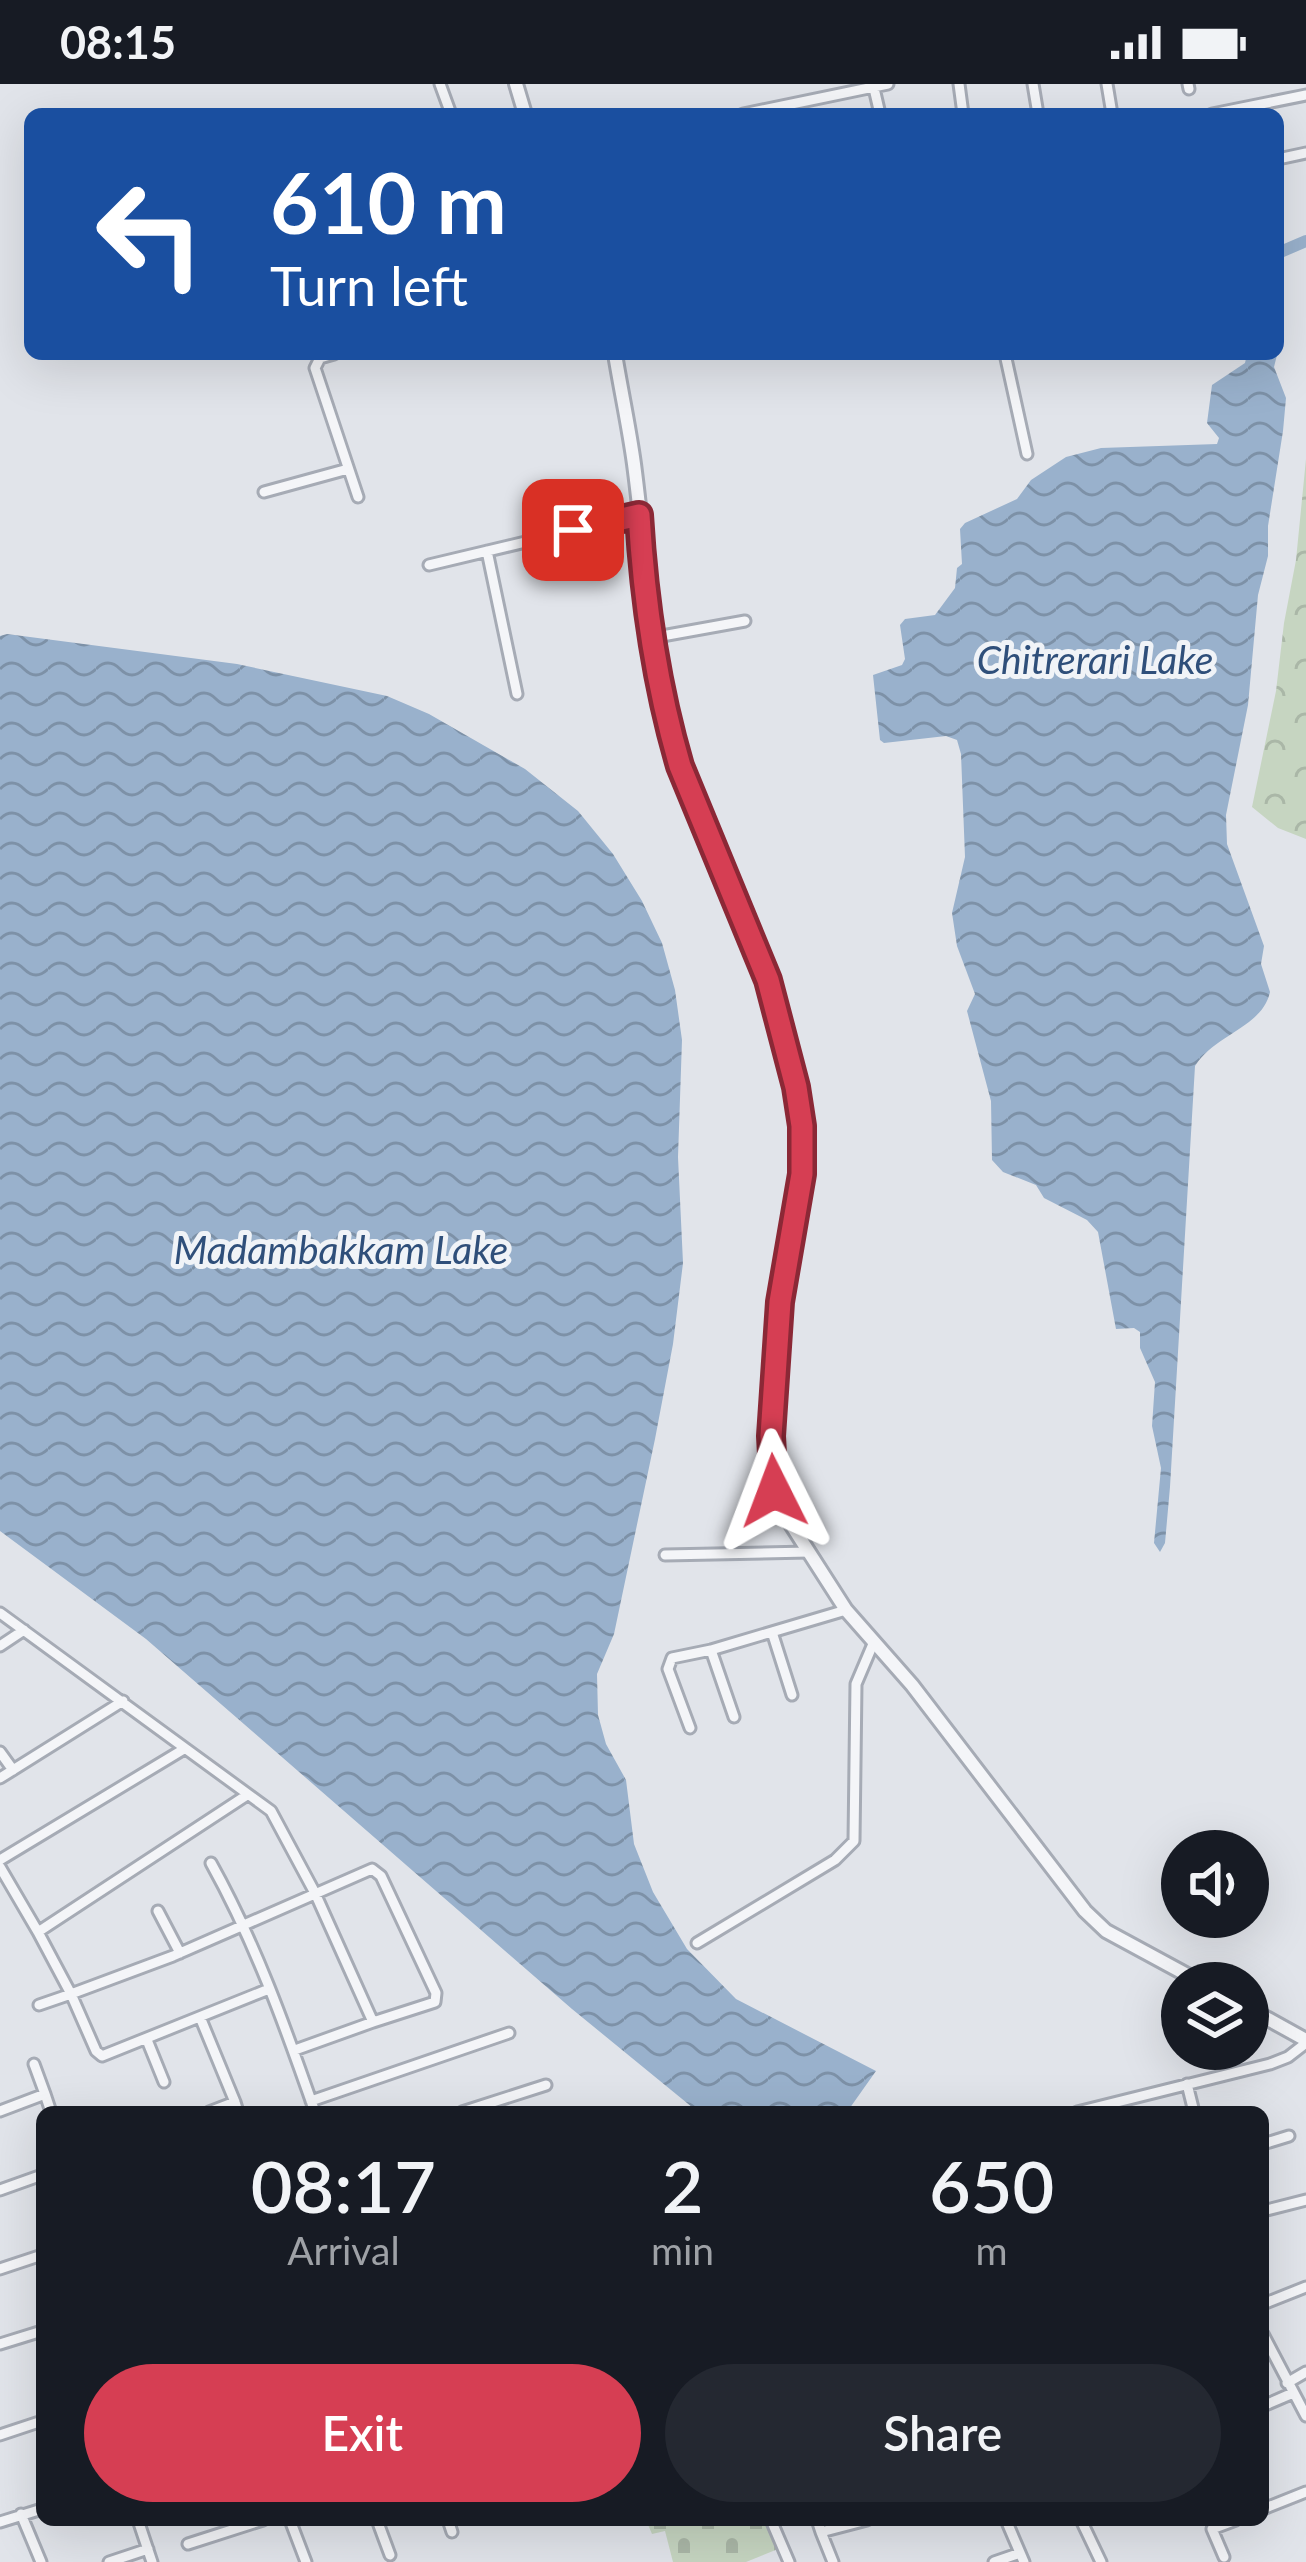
<!DOCTYPE html>
<html lang="en">
<head>
<meta charset="utf-8">
<style>
  body { margin:0; font-family:Lato,sans-serif; background:#242831; color:#f1f3f6; height:100vh; display:flex; flex-direction:column; font-size:45px; white-space:nowrap }
  * { box-sizing:border-box; margin:0 }
  p { font-size:39px; color:#9ea1a6 }
  .icon { flex:none; width:66px; height:66px; fill:none; stroke:currentColor; stroke-width:2; stroke-linecap:round; stroke-linejoin:round }
  .map { position:relative; flex:1; overflow:hidden }
  .drawer { position:absolute; left:36px; top:2022px; width:1233px; height:420px; display:flex; flex-direction:column; background:#171b24; border-radius:18px; box-shadow:0 12px 48px #0002 }
  .drawer>* { flex:none }
  .top-card { position:absolute; left:24px; top:24px; width:1260px; height:252px; border-radius:18px; box-shadow:0 12px 48px #0002; background:#1a4fa0; color:#fff; overflow:hidden }
  .fabs { position:absolute; left:1161px; top:1746px; display:grid; gap:24px }
  .fabs a { display:grid; place-items:center; width:108px; height:108px; border-radius:50%; background:#171b24; box-shadow:0 12px 48px #0002; font-size:60px }
  .pin { position:absolute; display:grid; place-items:center; width:102px; height:102px; color:#fff; margin:-51px; border-radius:24px; box-shadow:0 6px 18px #0006 }
  .me { position:absolute; width:132px; margin:-66px; rotate:357deg; stroke-linejoin:round; filter:drop-shadow(0 0 9px #0008) }
  .turn { display:flex; align-items:center; gap:42px; height:252px; padding:0 48px; font-size:54px }
  .turn .icon { width:156px; height:156px; stroke-width:2.5 }
  .turn b { display:block; font-size:84px; line-height:102px }
  .eta { display:flex; justify-content:space-evenly; align-items:center; height:204px; text-align:center }
  .eta b { font-size:72px; font-weight:600; line-height:84px }
  .primary-button { display:flex; gap:24px; margin-top:auto; padding:24px 48px }
  .primary-button a { flex:1; height:138px; border-radius:72px; background:#d63e53; color:#fff; font-size:48px; font-weight:600; line-height:138px; text-align:center }
  .primary-button a+a { background:#242831; color:#f1f3f6 }
  .status { display:flex; justify-content:space-between; align-items:center; height:84px; padding:0 60px; background:#171b24; direction:ltr }
  .status svg { height:33px; fill:currentColor }
  .map>svg:first-child { display:block }
  .cemetery { fill:url(#cemetery-stones) }
  .park { fill:url(#park-crowns) }
  .water { fill:url(#water-waves) }
  .lines { fill:none; stroke-linecap:round; stroke-linejoin:round }
  .canal { stroke:#99b1cc; stroke-width:12 }
  .minor-casing { stroke:#a6abb5; stroke-width:15 }
  .tertiary-casing { stroke:#a6abb5; stroke-width:18 }
  .minor { stroke:#f4f5f8; stroke-width:9 }
  .tertiary { stroke:#f4f5f8; stroke-width:12 }
  .route-casing { stroke:#8b2836; stroke-width:30 }
  .route { stroke:#d63e53; stroke-width:21 }
  .labels { text-anchor:middle; stroke-width:10; stroke-linejoin:round; paint-order:stroke }
  .water-label { font-size:39px; font-style:italic; fill:#2f4f7a; stroke:#f0f3f7 }
</style>
</head>
<body>
<div class="status"><b>08:15</b><svg viewBox="0 0 49 12"><path d="M0 12V9h3v3zM5 12V6h3v6zM10 12V3h3v9zM15 12V0h3v12zM26 1h20v11H26zM47 4h2v5h-2z"/></svg></div>
<div class="map">
<svg width="1306" height="2478" viewBox="0 0 1306 2478">
  <defs>
    <pattern id="cemetery-stones" width="16" height="16" patternUnits="userSpaceOnUse" patternTransform="scale(3)"><rect width="16" height="16" fill="#c6d5c1"/><path d="M2 7V4a2 2 0 0 1 4 0v3zM10 15v-3a2 2 0 0 1 4 0v3z" fill="#aab7a7"/></pattern>
    <pattern id="park-crowns" width="20" height="18" patternUnits="userSpaceOnUse" patternTransform="scale(3)"><rect width="20" height="18" fill="#c6d5c1"/><path d="M2 6a3 3 0 1 1 6 0M12 15a3 3 0 1 1 6 0" fill="none" stroke="#aab7a7"/></pattern>
    <pattern id="water-waves" width="16" height="10" patternUnits="userSpaceOnUse" patternTransform="scale(3)"><rect width="16" height="10" fill="#99b1cc"/><path d="M0 5q4-4 8 0t8 0" fill="none" stroke="#7d91a7"/></pattern>
  </defs>
  <rect width="100%" height="100%" fill="#e1e4ea"/>
  <path class="cemetery" d="M 646,2436 L 768,2436 L 778,2465 L 746,2478 L 673,2478 L 665,2447 L 652,2450 Z"/>
  <path class="park" d="M 1306,375 L 1306,755 L 1278,744 L 1252,723 L 1276,607 L 1284,539 L 1296,476 Z"/>
  <path class="water" d="M 1278,267 L 1274,283 L 1286,314 L 1283,347 L 1268,442 L 1268,472 L 1258,511 L 1248,621 L 1226,731 L 1227,760 L 1264,862 L 1261,880 L 1270,908 C 1262,944 1216,949 1195,982 L 1170,1403 L 1165,1459 L 1160,1468 L 1154,1459 L 1161,1384 L 1152,1342 L 1155,1298 L 1140,1264 L 1140,1248 L 1134,1244 L 1116,1245 L 1098,1148 L 1087,1136 L 1044,1114 L 1036,1101 L 1003,1088 L 992,1076 L 991,1017 L 967,927 L 975,910 L 957,862 L 952,829 L 965,773 L 961,670 L 957,656 L 946,652 L 884,659 L 880,656 L 873,591 L 902,581 L 905,575 L 900,541 L 905,535 L 935,531 L 955,504 L 957,484 L 962,480 L 960,445 L 965,439 L 1017,415 L 1031,396 L 1066,373 L 1101,364 L 1217,360 L 1219,354 L 1207,339 L 1212,301 L 1245,279 L 1247,270 Z
    M 7,550 L 237,580 L 387,612 L 429,630 L 525,685 L 578,727 L 613,770 L 642,817 L 662,859 L 675,906 L 682,956 L 678,1073 L 683,1179 L 673,1260 L 655,1355 L 614,1550 L 597,1590 L 598,1631 L 606,1660 L 626,1696 L 634,1760 L 653,1808 L 687,1865 L 736,1915 L 876,1987 L 847,2028 L 698,2028 L 572,1925 L 146,1555 L 0,1447 L 0,552 Z"/>
  <g class="lines">
    <path class="canal" d="M 1278,169 L 1306,157"/>
    <g class="minor-casing">
      <path id="minor" d="M 440,0 L 451,30
        M 873,0 L 880,30
        M 959,0 L 963,30
        M 1033,0 L 1038,30
        M 1107,0 L 1112,30
        M 1188,0 L 1189,5
        M 743,30 L 888,0
        M 1212,30 L 1306,11
        M 1278,75 L 1306,69
        M 334,270 L 320,274 L 315,284 L 358,413
        M 1005,270 L 1027,370
        M 264,408 L 348,385
        M 487,467 L 517,610
        M 429,481 L 639,431
        M 651,554 L 745,537
        M 665,1471 L 809,1468
        M 0,1529 L 271,1727 L 315,1809 L 373,1938 L 295,1966
        M 772,1548 L 792,1611
        M 0,1562 L 24,1546
        M 711,1566 L 734,1633
        M 690,1644 L 668,1585 L 672,1574 L 711,1566 L 846,1526
        M 0,1668 L 13,1686
        M 0,1694 L 123,1617
        M 247,1711 L 38,1848 L 71,1910 L 173,1872 L 372,1785 L 381,1792 L 436,1909 L 435,1918 L 373,1938
        M 0,1776 L 184,1665
        M 211,1779 C 255,1858 285,1942 315,2028
        M 0,1783 L 38,1848
        M 158,1827 L 180,1869
        M 697,1859 L 835,1776 L 854,1757 L 856,1600 L 873,1560
        M 39,1921 L 71,1910 L 96,1967 L 102,1972 L 269,1905
        M 200,1933 L 235,2018
        M 147,1956 L 164,1998
        M 34,1980 L 45,2010
        M 1187,2000 L 1194,2028
        M 311,2017 L 509,1949
        M 0,2027 L 45,2010 L 51,2028
        M 209,2028 L 235,2018 L 238,2028
        M 462,2028 L 546,2001
        M 1077,2028 L 1270,1980 L 1288,1973 L 1306,1959
        M 1263,2060 L 1289,2052
        M 0,2106 L 42,2091
        M 1263,2127 L 1306,2116
        M 0,2185 L 42,2171
        M 1263,2220 L 1306,2203
        M 1263,2250 L 1306,2332
        M 0,2260 L 42,2247
        M 1287,2299 L 1306,2288
        M 1263,2322 L 1293,2309
        M 0,2351 L 42,2337
        M 1263,2425 L 1306,2408
        M 21,2430 L 41,2478
        M 138,2436 L 152,2478
        M 290,2436 L 306,2478
        M 377,2436 L 390,2471
        M 448,2436 L 452,2448
        M 771,2436 L 789,2478
        M 817,2436 L 821,2448 L 867,2436
        M 1006,2436 L 1024,2478
        M 1081,2436 L 1101,2478
        M 0,2438 L 42,2425
        M 821,2448 L 833,2478
        M 188,2460 L 263,2436
        M 1224,2473 L 1212,2445 L 1236,2436
        M 109,2478 L 148,2465
        M 994,2478 L 1020,2469"/>
    </g>
    <g class="tertiary-casing">
      <path id="tertiary" d="M 516,0 L 525,30
        M 615,270 C 621,307 629,343 634,380 C 648,485 649,578 680,682 L 768,895 L 797,1002 L 803,1042 L 802,1089 L 780,1218 L 771,1352 L 771,1393 L 778,1420 L 846,1526 L 912,1601 L 1085,1827 L 1106,1847 L 1202,1899
        M 1248,1924 L 1306,1956"/>
    </g>
    <use href="#minor" class="minor"/>
    <use href="#tertiary" class="tertiary"/>
  </g>
  <g class="lines">
    <g class="route-casing">
      <path id="route" d="M 573,446 L 639,431 C 644,516 656,600 680,682 L 768,896 L 796,1003 L 802,1042 L 802,1090 L 780,1218 L 771,1352 L 774,1407"/>
    </g>
    <use href="#route" class="route"/>
  </g>
  <g class="labels">
    <g class="water-label">
      <text x="1095" y="590">Chitrerari Lake</text>
      <text x="341" y="1180">Madambakkam Lake</text>
    </g>
  </g>
</svg>
<div class="fabs">
<a><svg class="icon" aria-label="sound" viewBox="0 0 24 24"><path d="M4 9h4l5-4v14l-5-4H4zM17 9q2 3 0 6"/></svg></a>
<a><svg class="icon" aria-label="layers" viewBox="0 0 24 24"><path d="M12 4l9 5-9 5-9-5zM3 14l9 5 9-5"/></svg></a>
</div>
<div class="pin" style="left:573px;top:446px;background:#d93025"><svg class="icon" aria-label="arrive" viewBox="0 0 24 24"><path d="M6 21V4h12l-3 4 3 4H6"/></svg></div>
<svg class="me" style="left:774px;top:1407px" viewBox="-20 -20 40 40"><path d="M0-17L14 15 0 8-14 15z" fill="#d63e53" stroke="#fff" stroke-width="4"/></svg>
<div class="top-card">
<div class="turn"><svg class="icon" aria-label="left" viewBox="0 0 24 24"><path d="M17 20v-9H6M10 6l-5 5 5 5"/></svg><div><b>610 m</b>Turn left</div></div>
</div>
<section class="drawer">
<div class="eta">
<div><b>08:17</b><p>Arrival</p></div>
<div><b>2</b><p>min</p></div>
<div><b>650</b><p>m</p></div>
</div>
<div class="primary-button"><a>Exit</a><a>Share</a></div>
</section>
</div>
</body>
</html>
